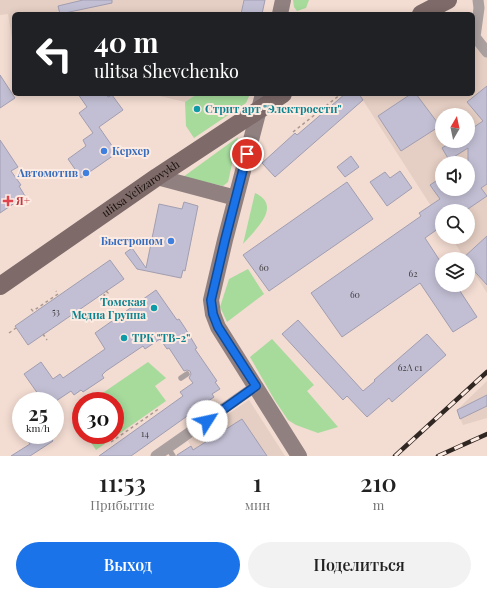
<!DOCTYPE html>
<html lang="ru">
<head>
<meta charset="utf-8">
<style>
  body { margin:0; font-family:"Playfair Display",serif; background:#f2f2f2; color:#222; height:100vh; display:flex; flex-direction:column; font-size:15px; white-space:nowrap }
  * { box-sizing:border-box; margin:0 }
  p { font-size:13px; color:#767676 }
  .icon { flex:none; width:22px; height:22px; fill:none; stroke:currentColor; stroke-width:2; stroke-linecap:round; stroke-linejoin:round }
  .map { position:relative; height:456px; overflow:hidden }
  .sheet { display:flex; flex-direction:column; background:#fff; flex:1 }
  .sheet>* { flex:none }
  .top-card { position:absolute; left:12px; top:12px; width:463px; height:84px; border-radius:6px; box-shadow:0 2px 10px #0003; background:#202124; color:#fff; overflow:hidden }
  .needle { width:26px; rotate:9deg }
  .controls { position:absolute; left:435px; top:108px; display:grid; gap:8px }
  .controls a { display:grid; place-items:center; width:40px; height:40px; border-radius:50%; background:#fff; box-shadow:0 2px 10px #0003; font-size:20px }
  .speed { position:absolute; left:12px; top:392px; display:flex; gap:8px; font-size:20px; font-weight:700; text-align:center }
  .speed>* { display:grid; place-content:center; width:52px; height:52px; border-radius:50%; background:#fff; box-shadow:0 2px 10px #0003; line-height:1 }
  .speed small { font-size:10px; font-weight:400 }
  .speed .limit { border:6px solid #d22; background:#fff; color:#111 }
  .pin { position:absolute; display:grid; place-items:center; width:34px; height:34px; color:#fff; margin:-17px; border:2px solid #fff; border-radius:50%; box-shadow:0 1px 4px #0007 }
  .me { position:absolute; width:44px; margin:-22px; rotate:55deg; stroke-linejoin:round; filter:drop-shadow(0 0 3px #0008) }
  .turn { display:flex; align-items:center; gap:14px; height:84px; padding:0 16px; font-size:18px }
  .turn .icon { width:52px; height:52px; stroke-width:2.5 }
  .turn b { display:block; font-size:28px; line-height:34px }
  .eta { display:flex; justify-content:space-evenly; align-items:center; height:68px; text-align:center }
  .eta b { font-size:24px; font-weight:600; line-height:28px }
  .cta { display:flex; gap:8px; margin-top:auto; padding:8px 16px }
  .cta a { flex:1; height:46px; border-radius:24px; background:#1a73e8; color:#fff; font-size:16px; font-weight:600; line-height:46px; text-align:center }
  .cta a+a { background:#f2f2f2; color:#222 }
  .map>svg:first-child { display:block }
  .industrial { fill:#e5cec3; fill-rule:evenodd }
  .green { fill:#a6db9c }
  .building { fill:#c2bfd4; stroke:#a19eb1 }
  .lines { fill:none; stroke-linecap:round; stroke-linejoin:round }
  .path { stroke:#aa9991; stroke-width:1.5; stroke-dasharray:3 3; stroke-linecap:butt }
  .lane { stroke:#aba0a0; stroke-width:5.5 }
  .street { stroke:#aba0a0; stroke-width:11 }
  .secondary { stroke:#908080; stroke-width:16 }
  .primary { stroke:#7d6a69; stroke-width:18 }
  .rail-casing { stroke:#302722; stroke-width:4.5 }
  .rail { stroke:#fdebe2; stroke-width:3; stroke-dasharray:9; stroke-linecap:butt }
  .route-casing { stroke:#114b97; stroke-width:10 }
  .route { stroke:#1a73e8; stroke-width:7 }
  .culture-dot { fill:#0f9aa8; stroke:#fdebe2; stroke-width:1.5 }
  .shop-dot { fill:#3f7fe0; stroke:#fdebe2; stroke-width:1.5 }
  .health-dot { fill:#e0444e; stroke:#fdebe2; stroke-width:1.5 }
  .labels { text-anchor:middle; stroke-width:4; stroke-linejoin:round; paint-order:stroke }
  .number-label { font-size:9px; fill:#423c3e }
  .culture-label { font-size:11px; font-weight:bold; fill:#0d838f; stroke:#fdebe2; text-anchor:start }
  .shop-label { font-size:11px; font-weight:bold; fill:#366cbe; stroke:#fdebe2; text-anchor:end }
  .street-label { font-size:11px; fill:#17100c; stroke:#fdebe2 }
  .health-label { font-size:11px; font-weight:bold; fill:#be3a42; stroke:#fdebe2; text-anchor:start }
</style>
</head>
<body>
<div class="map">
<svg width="487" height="456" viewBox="0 0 487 456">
  <rect width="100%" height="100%" fill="#f3dcd2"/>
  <path class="industrial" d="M 0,0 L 243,0 L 241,14 L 14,14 L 14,50 L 8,14 L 0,15 Z
    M 473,37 L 487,57 L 487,293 L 468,263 L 468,259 L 465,259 L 451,237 L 468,237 L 468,211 L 442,211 L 442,223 L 359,94 L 473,94 ZM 442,115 L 468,115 L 468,141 L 442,141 ZM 442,163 L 468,163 L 468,189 L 442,189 Z
    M 151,94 L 197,94 L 185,102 Z
    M 487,381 L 487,418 L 463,425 L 457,410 Z
    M 249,400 L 285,456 L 176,456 L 191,446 L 188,441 Z"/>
  <path class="green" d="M 293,0 L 309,0 L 306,8 L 297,11 L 294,7 Z
    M 197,94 L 250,94 L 246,103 L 194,138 L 186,126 L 185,102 Z
    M 238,137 L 228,182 L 223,186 L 183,177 Z
    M 255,193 C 283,206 255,230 243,244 Z
    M 248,269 L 264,294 L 227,322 L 220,307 L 229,279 Z
    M 272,339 L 314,385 L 307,391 L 338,427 L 318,433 L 296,425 L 288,420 L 274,399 L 250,357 Z
    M 148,362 L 166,378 L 155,386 L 166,401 L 96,450 L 86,435 L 115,435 L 115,401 L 91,401 Z
    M 81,408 L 81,427 L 72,414 Z"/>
  <path class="building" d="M 83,0 L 112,0 L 112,3 L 60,14 L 58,6 Z
    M 244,0 L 265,0 L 262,14 L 241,14 Z
    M 0,75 L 15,98 L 0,108 Z
    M 487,86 L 487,184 L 481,188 L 487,196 L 465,211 L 442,211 L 442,226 L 425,238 L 442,264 L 442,285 L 456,285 L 477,317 L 453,332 L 420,283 L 342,337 L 311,293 L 421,216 L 419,213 L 440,199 L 430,185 L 442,177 L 442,189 L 468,189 L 468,148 L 449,160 L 442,148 L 453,141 L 468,141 L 468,131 L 483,121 L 467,102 Z
    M 78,94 L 106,94 L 108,97 L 112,95 L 123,110 L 99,127 L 117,153 L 81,178 L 68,159 L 86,146 L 83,140 L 93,133 L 79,113 L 87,107 Z
    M 345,94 L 359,94 L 363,100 L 275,177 L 262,163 L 295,133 L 297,135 Z
    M 411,94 L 416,94 L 440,126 L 401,151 L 378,116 Z
    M 0,140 L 18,167 L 11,171 L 21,185 L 19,186 L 25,196 L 0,213 Z
    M 351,156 L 359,167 L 345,177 L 337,167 Z
    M 400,171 L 412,188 L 387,206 L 370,182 L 385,172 L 390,178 Z
    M 347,182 L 373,219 L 269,291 L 243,255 Z
    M 184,202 L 198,206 L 185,271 L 183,270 L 181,278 L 137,269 L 125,253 L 132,248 L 146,268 L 159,204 L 182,209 Z
    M 487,236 L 487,285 L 468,264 L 468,259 L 462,259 Z
    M 110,260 L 124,279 L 28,345 L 15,326 Z
    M 156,290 L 177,320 L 179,319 L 185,328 L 197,348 L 195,349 L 217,381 L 215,382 L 220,389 L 212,394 L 214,397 L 131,456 L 99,456 L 183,396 L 180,392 L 193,383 L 189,378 L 191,374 L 190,371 L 187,370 L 184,371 L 169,348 L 167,349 L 160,339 L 145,349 L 143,346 L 106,371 L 102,375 L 104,378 L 83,392 L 81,390 L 74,395 L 71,391 L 56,401 L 43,401 L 24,374 L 41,362 L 53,379 L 60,374 L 63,378 L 105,349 L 95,333 Z
    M 298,320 L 363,391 L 375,381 L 374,380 L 427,334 L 446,355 L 392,402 L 389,398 L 367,417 L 347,396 L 343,400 L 282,334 Z
    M 487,395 L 487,406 L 460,419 L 457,410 Z
    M 242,419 L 267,456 L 177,456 L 177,455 L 191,446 L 193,450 Z
    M 24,435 L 49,435 L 53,441 L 30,456 L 11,456 L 30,444 Z"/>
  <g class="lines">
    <path class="path" d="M 293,132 L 341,94
      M 106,291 L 108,293 L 104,295 L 107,300
      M 31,309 L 33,311 L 58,294 L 56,291
      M 9,333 L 16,328
      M 43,334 L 47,340
      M 111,442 L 160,408"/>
    <path class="lane" d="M 181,378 L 187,374
      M 168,448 L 173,456"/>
    <path class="street" d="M 478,0 L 479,8 L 475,37 L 487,52
      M 156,456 L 256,386"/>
    <path class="secondary" d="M 280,14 L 283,0
      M 263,94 L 225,240 L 211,300 L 213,314 L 218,327 L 299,456
      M 157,177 L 236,198"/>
    <g class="primary">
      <path d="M 421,14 L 448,0"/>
      <path id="s1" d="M 0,286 L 157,177 L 283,94"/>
    </g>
    <g class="rail-casing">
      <path id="rail" d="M 395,456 L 487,372
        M 438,456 L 487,434"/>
    </g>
    <use href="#rail" class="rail"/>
  </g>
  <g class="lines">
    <g class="route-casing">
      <path id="route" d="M 207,421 L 256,386 L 218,327 L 213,314 L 211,300 L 225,240 L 247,154"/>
    </g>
    <use href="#route" class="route"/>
  </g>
  <g class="culture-dot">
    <circle cx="197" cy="109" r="4"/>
    <circle cx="154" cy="308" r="4"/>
    <circle cx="124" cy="338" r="4"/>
  </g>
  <g class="shop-dot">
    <circle cx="104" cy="151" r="4"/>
    <circle cx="86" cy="173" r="4"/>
    <circle cx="171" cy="241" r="4"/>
  </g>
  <path class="health-dot" d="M6 195h4v4h4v4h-4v4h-4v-4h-4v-4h4z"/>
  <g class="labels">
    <g class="number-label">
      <text x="264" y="271">60</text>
      <text x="413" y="277">62</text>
      <text x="355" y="298">60</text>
      <text x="56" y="315">53</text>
      <text x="410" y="371">62А с1</text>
      <text x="145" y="437">14</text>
    </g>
    <g class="culture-label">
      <text x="205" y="113">Стрит арт "Электросети"</text>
      <text x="146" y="306" text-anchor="end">Томская<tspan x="146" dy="13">Медиа Группа</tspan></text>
      <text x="132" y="342">ТРК "ТВ-2"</text>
    </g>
    <g class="shop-label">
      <text x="112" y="155" text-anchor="start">Керхер</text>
      <text x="78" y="177">Автомотив</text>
      <text x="163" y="245">Быстроном</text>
    </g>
    <g class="street-label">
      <text dy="4" stroke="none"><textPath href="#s1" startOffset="171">ulitsa Yelizarovykh</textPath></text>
    </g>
    <g class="health-label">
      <text x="16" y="205">Я+</text>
    </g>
  </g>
</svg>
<div class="controls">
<a><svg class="needle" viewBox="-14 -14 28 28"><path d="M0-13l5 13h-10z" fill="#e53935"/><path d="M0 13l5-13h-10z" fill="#767676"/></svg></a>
<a><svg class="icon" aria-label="sound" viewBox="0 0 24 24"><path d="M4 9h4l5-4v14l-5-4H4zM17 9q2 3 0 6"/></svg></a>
<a><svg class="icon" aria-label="search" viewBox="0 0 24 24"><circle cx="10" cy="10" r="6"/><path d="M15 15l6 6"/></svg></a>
<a><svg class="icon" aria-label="layers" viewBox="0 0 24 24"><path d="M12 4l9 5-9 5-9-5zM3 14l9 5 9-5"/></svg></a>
</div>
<div class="speed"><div>25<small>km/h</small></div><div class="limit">30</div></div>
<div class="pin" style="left:247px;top:154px;background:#d93025"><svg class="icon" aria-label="arrive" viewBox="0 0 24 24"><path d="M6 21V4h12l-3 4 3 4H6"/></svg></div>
<svg class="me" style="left:207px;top:421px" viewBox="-20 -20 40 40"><circle r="19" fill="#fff"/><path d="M0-13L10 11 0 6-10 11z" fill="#1a73e8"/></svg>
<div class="top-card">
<div class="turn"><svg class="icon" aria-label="left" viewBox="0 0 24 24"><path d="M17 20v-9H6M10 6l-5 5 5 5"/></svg><div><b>40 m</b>ulitsa Shevchenko</div></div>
</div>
</div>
<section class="sheet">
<div class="eta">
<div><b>11:53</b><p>Прибытие</p></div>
<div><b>1</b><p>мин</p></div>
<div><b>210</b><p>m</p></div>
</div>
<div class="cta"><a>Выход</a><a>Поделиться</a></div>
</section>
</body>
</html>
